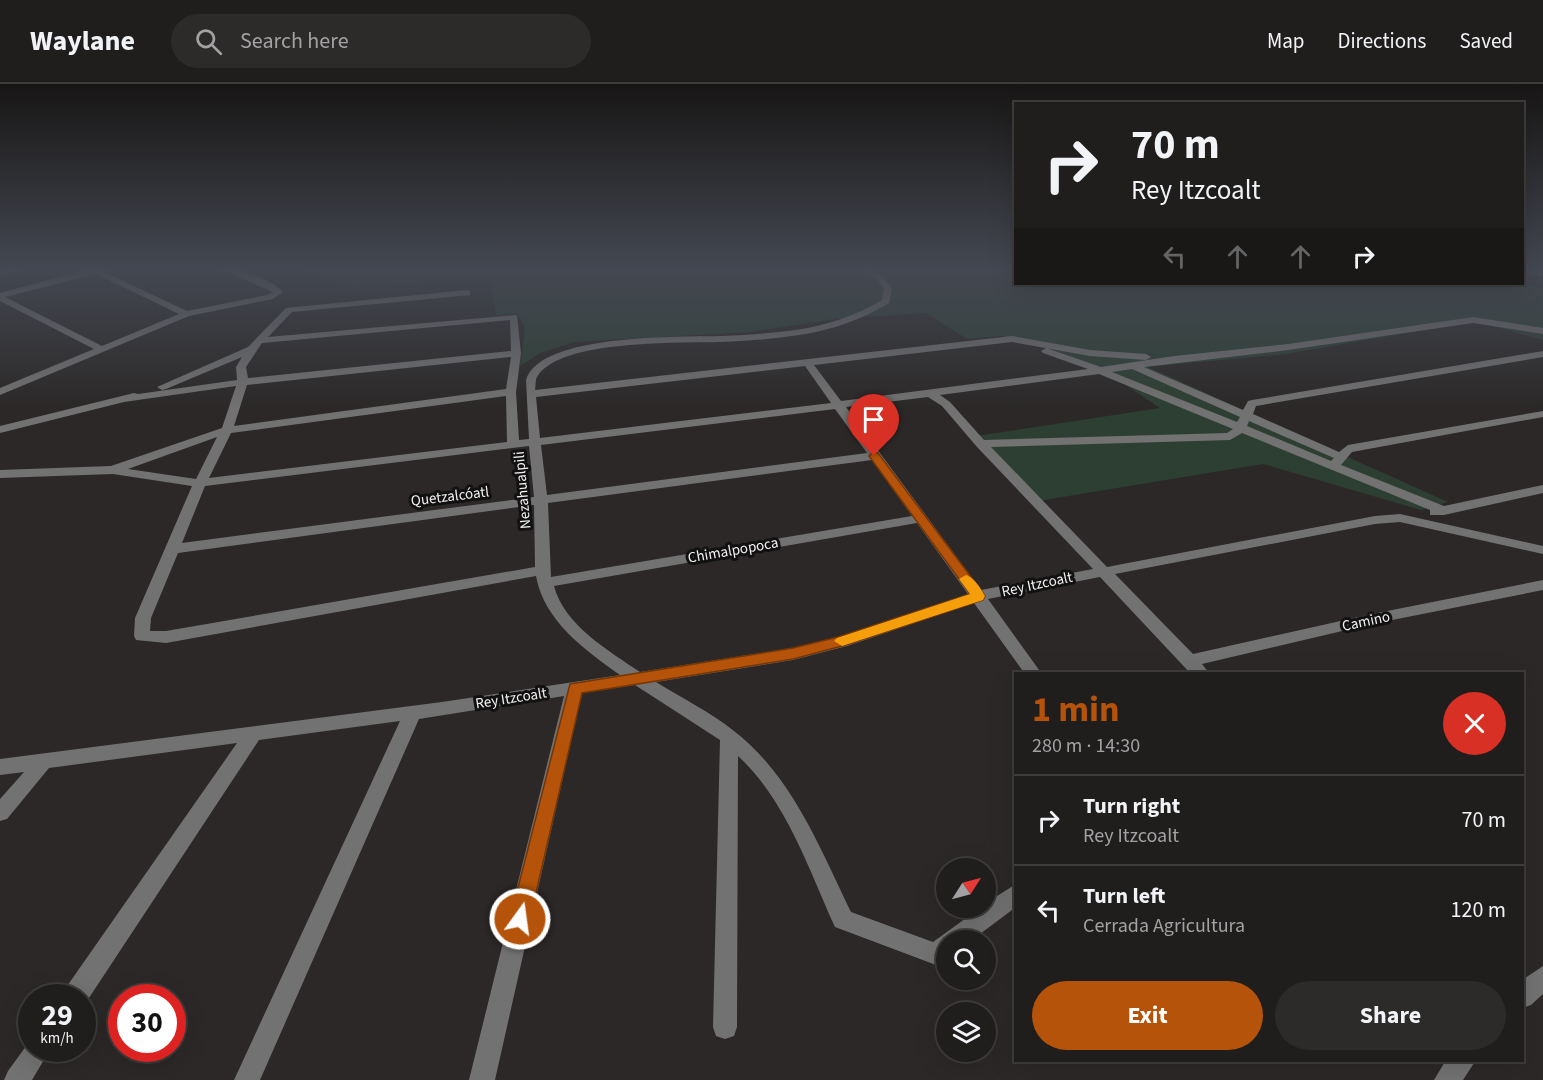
<!DOCTYPE html>
<html lang="en">
<head>
<meta charset="utf-8">
<style>
  body { margin:0; font-family:"Source Sans 3",sans-serif; background:#2d2b2a; color:#f1f3f6; height:100vh; display:flex; flex-direction:column; font-size:22px; white-space:nowrap }
  * { box-sizing:border-box; margin:0 }
  p { font-size:20px; color:#a2a2a4 }
  .icon { flex:none; width:33px; height:33px; fill:none; stroke:currentColor; stroke-width:2; stroke-linecap:round; stroke-linejoin:round }
  .map { position:relative; flex:1; overflow:hidden }
  .drawer { position:absolute; left:1014px; top:588px; width:510px; height:390px; display:flex; flex-direction:column; background:#201e1d; border-radius:0px; box-shadow:0 6px 24px #0002,0 0 0 2px #3d3c3b }
  .drawer>* { flex:none }
  .guide { position:absolute; left:1014px; top:18px; width:510px; height:183px; border-radius:0px; box-shadow:0 6px 24px #0002,0 0 0 2px #3d3c3b; background:#201e1d; color:#f1f3f6; overflow:hidden }
  .needle { width:39px; rotate:54deg }
  .controls { position:absolute; left:936px; top:774px; display:grid; gap:12px }
  .controls a { display:grid; place-items:center; width:60px; height:60px; border-radius:50%; background:#201e1d; box-shadow:0 6px 24px #0002,0 0 0 2px #3d3c3b; font-size:30px }
  .speed { position:absolute; left:18px; top:900px; display:flex; gap:12px; font-size:30px; font-weight:700; text-align:center }
  .speed>* { display:grid; place-content:center; width:78px; height:78px; border-radius:50%; background:#201e1d; box-shadow:0 6px 24px #0002,0 0 0 2px #3d3c3b; line-height:1 }
  .speed small { font-size:15px; font-weight:400 }
  .speed .limit { border:9px solid #d22; background:#fff; color:#111 }
  .pin { position:absolute; display:grid; place-items:center; width:51px; height:51px; color:#fff; margin:-62px -26px; border-radius:50% 50% 50% 0; rotate:-45deg; box-shadow:0 0 6px #0007 }
  .pin .icon { rotate:45deg }
  .me { position:absolute; width:66px; margin:-33px; rotate:14deg; stroke-linejoin:round; filter:drop-shadow(0 0 4px #0008) }
  .turn { display:flex; align-items:center; gap:21px; height:126px; padding:0 18px; font-size:27px }
  .turn .icon { width:78px; height:78px; stroke-width:2.5 }
  .turn b { display:block; font-size:42px; line-height:51px }
  .lanes { display:flex; align-items:center; height:57px; padding:0 18px; background:#0003; justify-content:center; gap:30px; direction:ltr }
  .lanes .off { opacity:.35 }
  .round { display:grid; place-items:center; flex:none; width:63px; height:63px; border-radius:32px; background:#2d2b2a }
  .headline { display:flex; align-items:center; justify-content:space-between; height:102px; padding:0 18px }
  h1 { font-size:36px; font-weight:700; line-height:45px; color:#b45309 }
  .primary-button { display:flex; gap:12px; margin-top:auto; padding:12px 18px }
  .primary-button a { flex:1; height:69px; border-radius:36px; background:#b45309; color:#fff; font-size:24px; font-weight:700; line-height:69px; text-align:center }
  .primary-button a+a { background:#2d2b2a; color:#f1f3f6 }
  ul { padding:0; list-style:none }
  li { display:flex; align-items:center; gap:18px; height:90px; padding:0 18px; border-top:2px solid #3d3c3b }
  li div { flex:1 }
  li b { display:block; font-size:22px }
  li em { font-style:normal }
  header { display:flex; align-items:center; gap:36px; box-sizing:border-box; height:84px; padding:0 30px; background:#201e1d; border-bottom:2px solid #3d3c3b }
  header strong { font-size:28px }
  nav { display:flex; gap:33px; margin-inline-start:auto; font-size:21px }
  .search { width:420px; height:54px; background:#2d2b2a; display:flex; align-items:center; gap:15px; box-sizing:border-box; padding:0 21px; border-radius:33px; color:#a2a2a4; font-size:22px }
  .map>svg:first-child { display:block }
  .green { fill:#2d3f33 }
  .lines { fill:none; stroke-linecap:round; stroke-linejoin:round }
  .minor { fill:#737272; fill-rule:evenodd }
  .route { fill:#b45309; stroke:#753606; stroke-width:1.5 }
  .slow { fill:#f59e0b }
  .labels { text-anchor:middle; stroke-width:6; stroke-linejoin:round; paint-order:stroke }
  .street-label { font-size:15px; fill:#f3f1f0; stroke:#121111 }
</style>
</head>
<body>
<header>
<strong>Waylane</strong>
<div class="search"><svg class="icon" aria-label="search" viewBox="0 0 24 24"><circle cx="10" cy="10" r="6"/><path d="M15 15l6 6"/></svg>Search here</div>
<nav><a>Map</a><a>Directions</a><a>Saved</a></nav>
</header>
<div class="map">
<svg width="1543" height="996" viewBox="0 0 1543 996">
  <rect width="100%" height="100%" fill="#2b2827"/>
  <path class="green" d="M 301,185 L 1015,185 L 1016,200 L 1523,199 L 1543,205 L 1543,256 L 1475,237 L 1286,270 L 1148,283 L 1448,418 L 1421,426 L 1263,380 L 1032,418 L 970,353 L 1160,324 L 1105,287 L 1045,264 L 1002,252 L 967,255 L 926,229 L 835,235 L 750,248 L 574,258 L 540,269 L 520,282 L 525,244 L 518,230 L 496,231 L 490,193 L 352,204 Z"/>
  <g class="lines">
    <path class="minor" d="M 10,185 L 25,185 L 0,192 L 0,188 Z
      M 109,185 L 104,188 L 187,227 L 267,211 L 273,208 L 220,185 C 239,185 270,194 283,208 L 273,215 L 189,232 L 0,311 L 0,304 L 94,265 L 0,217 L 0,209 L 90,185 ZM 96,190 L 179,230 L 102,262 L 5,213 Z
      M 862,185 C 878,185 884,192 892,205 L 889,219 C 861,236 832,246 799,251 C 774,255 748,257 722,258 C 681,259 559,255 537,293 C 535,296 536,302 535,306 L 1012,252 L 1090,266 L 1146,270 L 1151,273 L 1146,276 L 1090,272 L 1012,258 L 814,281 L 841,317 L 1088,285 L 1043,269 L 1041,267 L 1046,264 L 1101,283 L 1174,272 L 1288,260 L 1473,233 L 1543,244 L 1543,250 L 1473,239 L 1288,266 L 1144,283 L 1243,326 L 1248,317 L 1252,316 L 1543,267 L 1543,273 L 1256,322 L 1253,330 L 1339,368 L 1348,361 L 1543,327 L 1543,333 L 1352,368 L 1341,381 L 1444,422 L 1543,401 L 1543,409 L 1444,431 L 1430,431 L 1430,426 L 1242,349 L 1230,356 L 991,363 L 1107,483 L 1375,432 L 1400,430 L 1543,462 L 1543,470 L 1400,438 L 1375,440 L 1115,490 L 1193,570 L 1372,530 L 1543,496 L 1543,506 L 1372,540 L 1202,580 L 1210,590 L 1191,590 L 1100,493 L 988,515 L 1042,590 L 1025,590 L 974,519 L 847,562 L 793,576 L 656,598 C 682,614 710,628 734,647 C 792,692 820,764 851,828 L 933,858 L 980,824 L 986,824 L 986,819 L 1016,800 L 1016,823 L 972,856 L 946,856 L 946,876 L 936,881 L 835,843 C 809,786 786,716 738,672 L 737,943 L 734,952 L 725,955 L 716,952 L 713,943 L 720,656 L 635,601 L 582,609 L 495,996 L 469,996 L 564,612 L 419,635 L 260,996 L 234,996 L 400,637 L 259,656 L 83,923 L 82,914 L 62,914 L 65,905 L 237,659 L 49,684 L 7,735 L 0,737 L 0,715 L 24,688 L 0,691 L 0,675 L 442,618 L 620,591 C 585,566 544,537 536,492 L 166,559 L 136,556 L 134,552 L 135,534 L 192,402 L 113,390 L 0,394 L 0,386 L 111,382 L 222,344 L 236,302 L 124,318 L 0,349 L 0,342 L 134,309 L 138,310 L 237,296 L 236,283 L 242,273 L 166,305 L 162,306 L 157,303 L 248,263 L 286,224 L 467,206 L 470,207 L 470,211 L 292,228 L 268,253 L 517,231 L 521,269 L 516,308 L 519,356 L 529,355 L 526,296 C 540,249 682,253 723,252 C 748,251 772,249 796,246 C 827,241 855,232 882,216 L 884,205 L 878,196 ZM 510,236 L 511,267 L 248,294 L 246,283 L 262,259 ZM 511,273 L 506,305 L 234,342 L 247,301 ZM 805,282 L 831,319 L 540,354 L 536,313 ZM 1132,285 L 1240,333 L 1237,338 L 1112,288 ZM 1099,290 L 1233,345 L 1227,349 L 984,356 L 950,318 L 940,311 ZM 506,312 L 507,358 L 209,394 L 231,349 ZM 928,313 L 942,322 L 977,363 L 1093,485 L 981,506 L 846,323 ZM 835,325 L 867,369 L 547,411 L 541,361 ZM 1249,337 L 1334,374 L 1331,377 L 1247,342 ZM 217,353 L 196,395 L 128,385 ZM 529,362 L 534,413 L 182,459 L 205,402 ZM 872,376 L 912,432 L 551,493 L 548,419 ZM 534,421 L 535,483 L 166,547 L 150,547 L 151,534 L 178,469 ZM 917,439 L 968,510 L 838,553 L 793,564 L 640,588 C 609,567 564,541 554,502 Z
      M 1522,185 L 1543,188 L 1543,192 L 1522,189 Z
      M 1543,882 L 1543,910 L 1531,921 L 1522,924 L 1522,896 Z
      M 32,954 L 32,964 L 51,964 L 32,996 L 4,996 L 8,987 Z
      M 1446,976 L 1476,976 L 1463,996 L 1434,996 Z"/>
  </g>
  <linearGradient id="sky" x2="0" y2="1"><stop stop-color="#181615"/><stop offset="0.57" stop-color="#444852"/><stop offset="1" stop-color="#444852" stop-opacity="0"/></linearGradient>
  <rect width="1543" height="325" fill="url(#sky)"/>
  <path class="route" d="M 874,368 L 878,369 L 983,509 L 985,512 L 983,516 L 846,561 L 793,575 L 582,609 L 530,835 L 527,841 L 520,844 L 513,841 L 510,835 L 570,600 L 793,564 L 838,553 L 970,510 L 869,372 Z"/>
  <path class="slow" d="M 966,491 C 974,493 981,505 985,512 L 983,516 L 842,562 L 834,557 L 837,554 L 970,510 L 959,495 Z"/>
  <g class="labels">
    <g class="street-label">
      <text transform="translate(522 406) rotate(-95)" y="5">Nezahualpili</text>
      <text transform="translate(450 412) rotate(-7)" y="5">Quetzalcóatl</text>
      <text transform="translate(733 466) rotate(-10)" y="5">Chimalpopoca</text>
      <text transform="translate(1037 500) rotate(-12)" y="5">Rey Itzcoalt</text>
      <text transform="translate(1366 537) rotate(-12)" y="5">Camino</text>
      <text transform="translate(511 614) rotate(-9)" y="5">Rey Itzcoalt</text>
    </g>
  </g>
</svg>
<div class="controls">
<a><svg class="needle" viewBox="-14 -14 28 28"><path d="M0-13l5 13h-10z" fill="#e53935"/><path d="M0 13l5-13h-10z" fill="#a2a2a4"/></svg></a>
<a><svg class="icon" aria-label="search" viewBox="0 0 24 24"><circle cx="10" cy="10" r="6"/><path d="M15 15l6 6"/></svg></a>
<a><svg class="icon" aria-label="layers" viewBox="0 0 24 24"><path d="M12 4l9 5-9 5-9-5zM3 14l9 5 9-5"/></svg></a>
</div>
<div class="speed"><div>29<small>km/h</small></div><div class="limit">30</div></div>
<div class="pin" style="left:874px;top:372px;background:#d93025"><svg class="icon" aria-label="arrive" viewBox="0 0 24 24"><path d="M6 21V4h12l-3 4 3 4H6"/></svg></div>
<svg class="me" style="left:520px;top:835px" viewBox="-20 -20 40 40"><circle r="17" fill="#b45309" stroke="#fff" stroke-width="3"/><path d="M0-11L8 9 0 5-8 9z" fill="#fff"/></svg>
<div class="guide">
<div class="turn"><svg class="icon" aria-label="right" viewBox="0 0 24 24"><path d="M7 20v-9h11M14 6l5 5-5 5"/></svg><div><b>70 m</b>Rey Itzcoalt</div></div>
<div class="lanes"><svg class="icon off" aria-label="left" viewBox="0 0 24 24"><path d="M17 20v-9H6M10 6l-5 5 5 5"/></svg><svg class="icon off" aria-label="ahead" viewBox="0 0 24 24"><path d="M12 20V5M6 11l6-6 6 6"/></svg><svg class="icon off" aria-label="ahead" viewBox="0 0 24 24"><path d="M12 20V5M6 11l6-6 6 6"/></svg><svg class="icon" aria-label="right" viewBox="0 0 24 24"><path d="M7 20v-9h11M14 6l5 5-5 5"/></svg></div>
</div>
<section class="drawer">
<div class="headline"><div><h1>1 min</h1><p>280 m · 14:30</p></div><a class="round" style="background:#d93025;color:#fff"><svg class="icon" aria-label="close" viewBox="0 0 24 24"><path d="M6 6l12 12M18 6L6 18"/></svg></a></div>
<ul>
<li><svg class="icon" aria-label="right" viewBox="0 0 24 24"><path d="M7 20v-9h11M14 6l5 5-5 5"/></svg><div><b>Turn right</b><p>Rey Itzcoalt</p></div><em>70 m</em></li>
<li><svg class="icon" aria-label="left" viewBox="0 0 24 24"><path d="M17 20v-9H6M10 6l-5 5 5 5"/></svg><div><b>Turn left</b><p>Cerrada Agricultura</p></div><em>120 m</em></li>
</ul>
<div class="primary-button"><a>Exit</a><a>Share</a></div>
</section>
</div>
</body>
</html>
